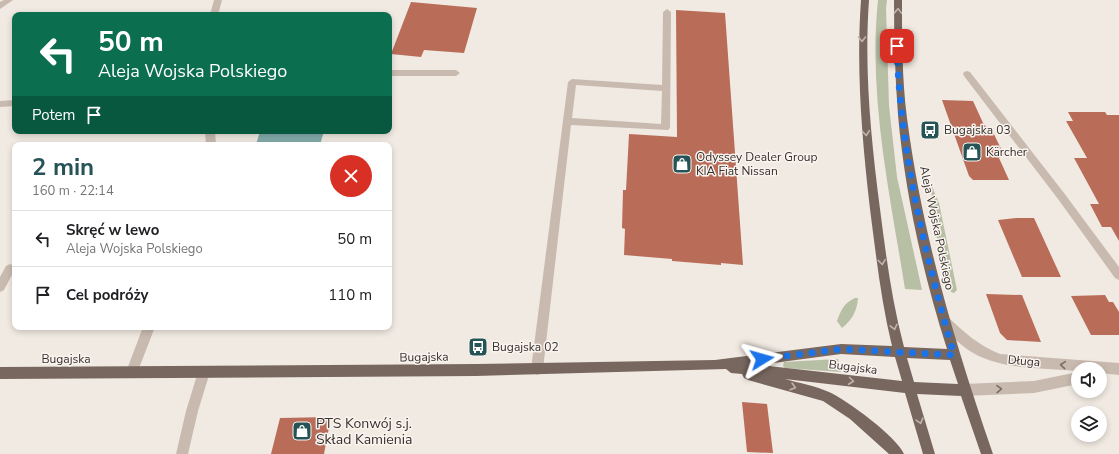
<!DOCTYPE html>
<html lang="pl">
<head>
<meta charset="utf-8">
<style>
  body { margin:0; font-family:"Nunito Sans",sans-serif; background:#f6f6f6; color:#202124; height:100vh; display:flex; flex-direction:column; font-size:15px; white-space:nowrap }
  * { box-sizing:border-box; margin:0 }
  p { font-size:13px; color:#757577 }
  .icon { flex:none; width:22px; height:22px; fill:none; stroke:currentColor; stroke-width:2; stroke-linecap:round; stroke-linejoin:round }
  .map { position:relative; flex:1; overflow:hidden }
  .details { position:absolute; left:12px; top:142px; width:380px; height:188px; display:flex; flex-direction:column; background:#fff; border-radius:8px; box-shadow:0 2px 6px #0003 }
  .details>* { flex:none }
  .top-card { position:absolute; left:12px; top:12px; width:380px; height:122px; border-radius:8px; box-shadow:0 2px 6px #0003; background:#0b6e4f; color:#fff; overflow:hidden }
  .controls { position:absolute; left:1071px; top:362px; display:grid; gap:8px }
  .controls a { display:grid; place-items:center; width:36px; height:36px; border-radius:50%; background:#fff; box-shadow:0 2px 6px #0003; font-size:20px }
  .pin { position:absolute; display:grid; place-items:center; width:34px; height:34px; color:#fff; margin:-17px; border-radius:8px; box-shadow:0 2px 6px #0006 }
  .me { position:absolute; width:44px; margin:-22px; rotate:82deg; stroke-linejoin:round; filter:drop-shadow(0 0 3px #0008) }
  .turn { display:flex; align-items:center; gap:14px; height:84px; padding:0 20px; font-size:18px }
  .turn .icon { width:52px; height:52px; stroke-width:2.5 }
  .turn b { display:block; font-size:28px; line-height:34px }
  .then { display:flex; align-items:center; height:38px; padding:0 20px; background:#0003; gap:8px; font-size:15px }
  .round { display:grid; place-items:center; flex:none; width:42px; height:42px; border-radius:21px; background:#f6f6f6 }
  .summary { display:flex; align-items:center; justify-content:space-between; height:68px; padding:0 20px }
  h1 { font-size:24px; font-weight:700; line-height:30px; color:#265456 }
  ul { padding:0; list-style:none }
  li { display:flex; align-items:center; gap:12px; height:56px; padding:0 20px; border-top:1px solid #e0e0e0 }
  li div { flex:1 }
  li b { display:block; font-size:15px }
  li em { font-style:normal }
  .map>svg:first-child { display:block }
  .green { fill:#b7bfa4 }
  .water { fill:#84abab }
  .building { fill:#b96d59 }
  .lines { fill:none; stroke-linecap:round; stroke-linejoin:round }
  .minor { fill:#c9baaf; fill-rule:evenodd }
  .major { fill:#78675f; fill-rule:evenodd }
  .oneway { stroke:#bfb5ae }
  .oneway2 { stroke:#796e67 }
  .route { stroke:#1a73e8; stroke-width:7; stroke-dasharray:0 12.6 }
  .labels { text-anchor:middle; stroke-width:3; stroke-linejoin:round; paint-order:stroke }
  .poi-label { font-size:12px; fill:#38302c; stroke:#f9f4ef; text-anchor:start }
  .street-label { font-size:12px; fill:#38302c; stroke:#f9f4ef }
  .near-poi-label { font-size:14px; fill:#38302c; stroke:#f9f4ef; text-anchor:start }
</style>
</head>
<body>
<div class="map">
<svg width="1119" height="454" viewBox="0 0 1119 454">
  <rect width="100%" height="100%" fill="#f1eae2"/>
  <path class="green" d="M 878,0 L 887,0 L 886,8 L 889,106 L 897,177 L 922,290 L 905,289 C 890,194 868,97 878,0 Z
    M 931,184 L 939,203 L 957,290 L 954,293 L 951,292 L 949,285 L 933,223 Z
    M 855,298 L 858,298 C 857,311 852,320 842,328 L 837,321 C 841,310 844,303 855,298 Z
    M 838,359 L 841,372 L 785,368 L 783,366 L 784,362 Z"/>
  <path class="water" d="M 260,131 L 324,131 L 320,145 L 256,145 Z"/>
  <path class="building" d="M 411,2 L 477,8 L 464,53 L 424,50 L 421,57 L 391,54 Z
    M 676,10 L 725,13 L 743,265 L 721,263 L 721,265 L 672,261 L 672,259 L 624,255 L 625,229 L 622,228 L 623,190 L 626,190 L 629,134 L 677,137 Z
    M 942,100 L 973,101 L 984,125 L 992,130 L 1004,155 L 999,158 L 1009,180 L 973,180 L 969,176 Z
    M 1068,112 L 1105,112 L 1107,115 L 1119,115 L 1119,241 L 1111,227 L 1102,227 L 1090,204 L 1099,204 L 1074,158 L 1087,158 L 1066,121 L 1073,121 Z
    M 1016,218 L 1034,218 L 1061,277 L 1022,277 L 998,220 Z
    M 986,294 L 1022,295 L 1041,342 L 1007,340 L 1000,333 Z
    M 1105,295 L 1109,302 L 1113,302 L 1119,312 L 1119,335 L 1091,335 L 1071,296 Z
    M 742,402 L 767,404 L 773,453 L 747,452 Z
    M 331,417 L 324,454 L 271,454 L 280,418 Z"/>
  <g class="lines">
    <path class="minor" d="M 4,0 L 13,0 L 0,9 L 0,2 Z
      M 214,0 L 222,0 L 218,15 L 210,15 Z
      M 667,9 L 671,12 L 670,128 L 668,130 L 571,125 L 543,369 L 541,373 L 537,375 L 533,373 L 531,369 L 568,82 L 572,79 L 662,85 L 663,12 ZM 576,85 L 662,91 L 661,124 L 572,118 Z
      M 389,70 L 456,70 L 460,73 L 456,76 L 389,76 Z
      M 967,71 L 970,72 L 1064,193 L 1119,267 L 1119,280 L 1115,278 L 1058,199 L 964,76 L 963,74 L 964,72 Z
      M 15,100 L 15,106 L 0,107 L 0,101 Z
      M 205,131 L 215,131 L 216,145 L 206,145 Z
      M 10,264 L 14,266 L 15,269 L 4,290 L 0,292 L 0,277 L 6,266 Z
      M 944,316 L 948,317 C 965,333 978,345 1000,354 L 1119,363 L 1119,375 L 1100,373 L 1100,369 L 1078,369 L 1078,371 C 1046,368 1004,370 975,354 C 962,347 951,335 940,325 L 939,321 L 940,317 Z
      M 143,327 L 155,327 L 136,376 L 132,378 L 128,376 L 126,372 Z
      M 204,366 L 208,368 L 210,372 L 198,411 L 188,454 L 176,454 L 186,411 L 198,372 L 200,368 Z
      M 1078,372 L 1078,384 L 1034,393 L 964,396 L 960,394 L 958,390 L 960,386 L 964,384 L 1034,381 Z"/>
    <path class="major" d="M 861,0 L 869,0 C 864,70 871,139 880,209 C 886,256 892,302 904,347 L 947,349 C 923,274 905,194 898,115 C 895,77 894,39 894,0 L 902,0 C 902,39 902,79 907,118 C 922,234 955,344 993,454 L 981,454 L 961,396 L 917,394 L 935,454 L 923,454 L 905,393 L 785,379 C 799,383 816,386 829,392 C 847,400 897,437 904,454 L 889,454 L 850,419 L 823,401 L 748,380 L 744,378 L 742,374 L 731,373 L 726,369 L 476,376 L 0,379 L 0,367 L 476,364 L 715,360 L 841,344 L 892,346 C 881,301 876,255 870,209 C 862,139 856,70 861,0 ZM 841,354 L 895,357 L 902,381 L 759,365 ZM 907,358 L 950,360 L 958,384 L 914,382 Z"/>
  </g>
  <defs><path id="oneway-chevron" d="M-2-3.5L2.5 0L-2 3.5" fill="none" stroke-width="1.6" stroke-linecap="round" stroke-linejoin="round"/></defs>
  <g class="oneway">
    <use href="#oneway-chevron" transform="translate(898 11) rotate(-88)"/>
    <use href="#oneway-chevron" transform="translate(862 39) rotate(90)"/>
    <use href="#oneway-chevron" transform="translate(866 133) rotate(85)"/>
    <use href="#oneway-chevron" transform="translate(882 262) rotate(83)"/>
    <use href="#oneway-chevron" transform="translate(894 327) rotate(76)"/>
    <use href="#oneway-chevron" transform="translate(851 381) rotate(7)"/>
    <use href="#oneway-chevron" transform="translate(793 387) rotate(16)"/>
    <use href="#oneway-chevron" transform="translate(920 421) rotate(74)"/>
  </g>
  <g class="oneway2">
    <use href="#oneway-chevron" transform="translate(1063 365) rotate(-175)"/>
    <use href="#oneway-chevron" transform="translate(999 389) rotate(-1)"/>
  </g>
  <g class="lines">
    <path class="route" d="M 762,359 L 841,349 L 954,355 C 925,253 900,152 897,46"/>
  </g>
  <defs>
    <g id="bus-square" transform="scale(1)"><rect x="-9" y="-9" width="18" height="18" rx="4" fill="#265456" stroke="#f9f4ef"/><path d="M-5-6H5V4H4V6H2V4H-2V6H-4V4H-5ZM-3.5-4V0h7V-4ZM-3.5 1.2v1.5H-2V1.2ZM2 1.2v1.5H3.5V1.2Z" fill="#fff"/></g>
    <g id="shop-square" transform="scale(1)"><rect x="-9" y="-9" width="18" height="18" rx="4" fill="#265456" stroke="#f9f4ef"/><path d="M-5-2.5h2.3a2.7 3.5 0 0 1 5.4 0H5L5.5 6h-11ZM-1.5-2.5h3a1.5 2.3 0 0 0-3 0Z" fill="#fff"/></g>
  </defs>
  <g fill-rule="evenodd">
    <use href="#bus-square" x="930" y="130"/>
    <use href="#shop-square" x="972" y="152"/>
    <use href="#shop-square" x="682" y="164"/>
    <use href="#bus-square" x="478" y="347"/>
    <use href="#shop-square" x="302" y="431"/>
  </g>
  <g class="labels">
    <g class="poi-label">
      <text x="944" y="134">Bugajska 03</text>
      <text x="986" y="156">Kärcher</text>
      <text x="696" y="161">Odyssey Dealer Group<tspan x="696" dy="14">KIA Fiat Nissan</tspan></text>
      <text x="492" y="351">Bugajska 02</text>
    </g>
    <g class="street-label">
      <text transform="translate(937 228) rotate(78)" y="4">Aleja Wojska Polskiego</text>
      <text transform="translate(424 357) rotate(-1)" y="4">Bugajska</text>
      <text x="66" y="363">Bugajska</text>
      <text transform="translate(1024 361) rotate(5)" y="4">Długa</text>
      <text transform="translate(853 367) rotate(7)" y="4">Bugajska</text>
    </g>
    <g class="near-poi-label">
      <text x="316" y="428">PTS Konwój s.j.<tspan x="316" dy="16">Skład Kamienia</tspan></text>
    </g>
  </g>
</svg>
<div class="controls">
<a><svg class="icon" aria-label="sound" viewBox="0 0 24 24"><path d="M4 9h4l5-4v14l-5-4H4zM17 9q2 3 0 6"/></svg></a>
<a><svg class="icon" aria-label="layers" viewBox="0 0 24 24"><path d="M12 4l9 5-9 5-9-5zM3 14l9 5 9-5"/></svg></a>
</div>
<div class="pin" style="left:897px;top:46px;background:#d93025"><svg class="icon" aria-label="arrive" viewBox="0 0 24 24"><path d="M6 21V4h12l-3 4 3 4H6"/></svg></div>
<svg class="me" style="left:762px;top:359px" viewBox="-20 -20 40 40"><path d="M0-17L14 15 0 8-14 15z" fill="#1a73e8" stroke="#fff" stroke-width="4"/></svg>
<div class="top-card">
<div class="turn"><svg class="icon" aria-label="left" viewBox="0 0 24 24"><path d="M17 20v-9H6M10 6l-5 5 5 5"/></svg><div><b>50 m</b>Aleja Wojska Polskiego</div></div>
<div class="then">Potem<svg class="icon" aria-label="arrive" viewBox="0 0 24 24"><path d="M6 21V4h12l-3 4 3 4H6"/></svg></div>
</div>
<section class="details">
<div class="summary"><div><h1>2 min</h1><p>160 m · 22:14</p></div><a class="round" style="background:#d93025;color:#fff"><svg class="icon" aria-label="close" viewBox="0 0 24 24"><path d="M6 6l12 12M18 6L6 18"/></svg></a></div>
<ul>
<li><svg class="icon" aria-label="left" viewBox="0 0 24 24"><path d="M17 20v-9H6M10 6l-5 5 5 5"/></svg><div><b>Skręć w lewo</b><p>Aleja Wojska Polskiego</p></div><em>50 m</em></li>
<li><svg class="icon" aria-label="arrive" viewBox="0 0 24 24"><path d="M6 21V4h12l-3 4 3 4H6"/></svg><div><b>Cel podróży</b></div><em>110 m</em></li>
</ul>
</section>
</div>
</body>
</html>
